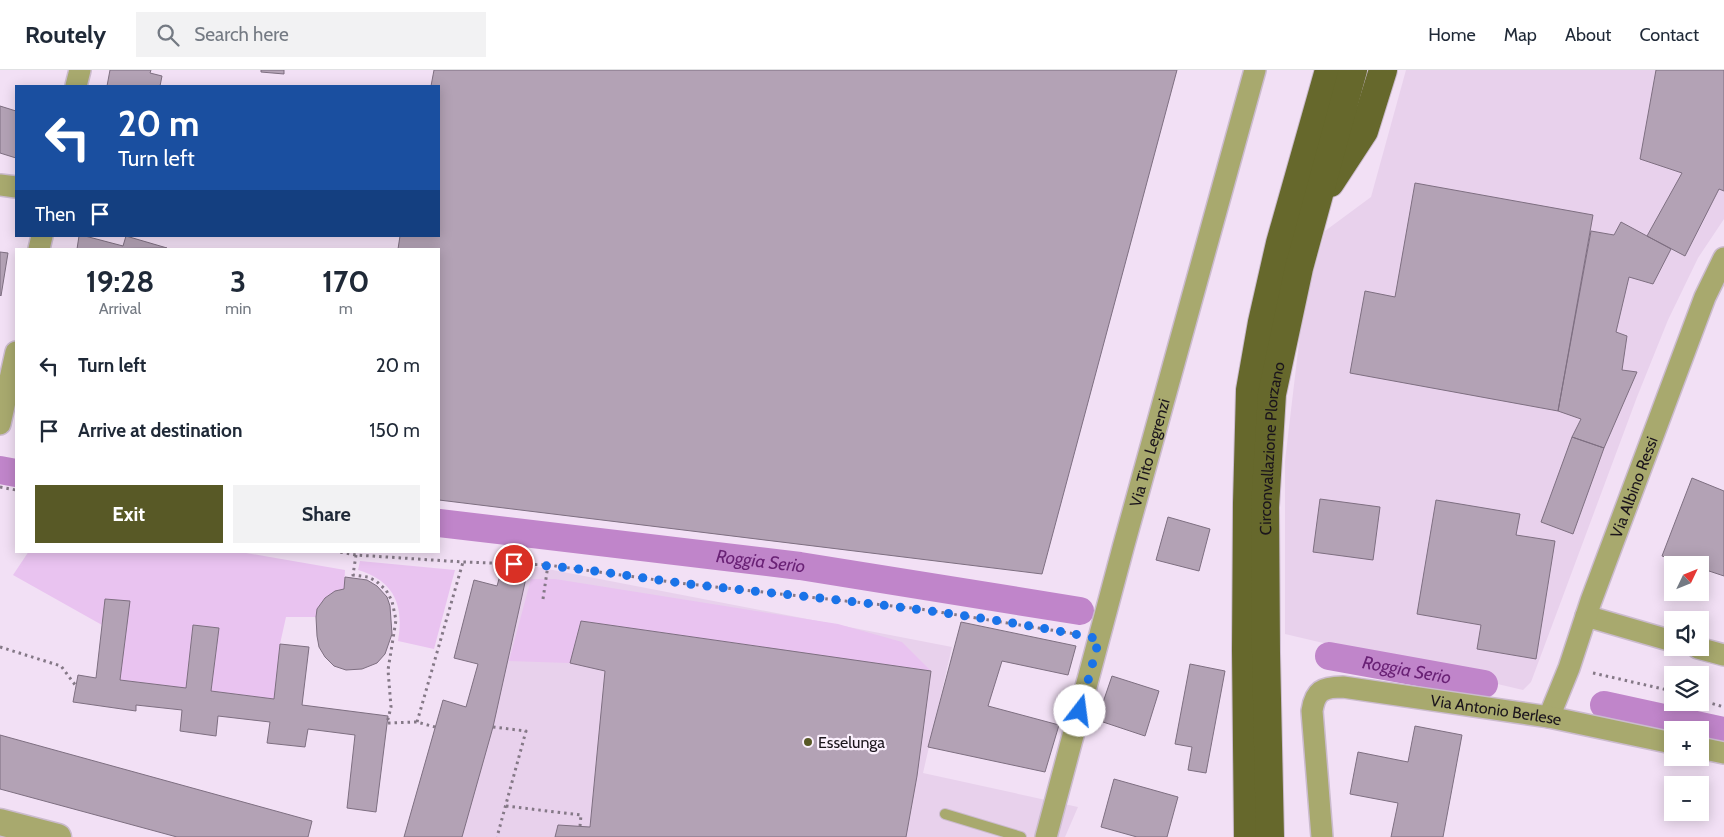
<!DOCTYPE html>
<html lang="en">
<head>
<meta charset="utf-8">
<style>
  body { margin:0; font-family:Cabin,sans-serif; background:#f2f2f3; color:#1f2937; height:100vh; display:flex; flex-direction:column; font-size:19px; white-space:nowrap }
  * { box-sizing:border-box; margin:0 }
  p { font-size:16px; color:#747a83 }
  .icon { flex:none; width:28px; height:28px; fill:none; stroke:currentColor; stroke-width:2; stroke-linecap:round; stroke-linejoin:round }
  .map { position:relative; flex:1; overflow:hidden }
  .drawer { position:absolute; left:15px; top:178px; width:425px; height:305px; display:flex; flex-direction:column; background:#fff; border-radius:0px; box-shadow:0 2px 12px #0003 }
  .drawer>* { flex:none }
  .banner { position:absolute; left:15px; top:15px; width:425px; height:152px; border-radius:0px; box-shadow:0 2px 12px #0003; background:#1a4fa0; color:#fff; overflow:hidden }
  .needle { width:32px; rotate:47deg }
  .tools { position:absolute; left:1664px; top:486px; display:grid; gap:10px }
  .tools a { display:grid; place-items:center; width:45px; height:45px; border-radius:0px; background:#fff; box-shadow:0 2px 12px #0003; font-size:25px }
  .pin { position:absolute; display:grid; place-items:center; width:42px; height:42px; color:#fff; margin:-21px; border:2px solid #fff; border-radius:50%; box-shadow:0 1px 5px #0007 }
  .me { position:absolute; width:55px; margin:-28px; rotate:15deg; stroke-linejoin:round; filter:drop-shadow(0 0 4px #0008) }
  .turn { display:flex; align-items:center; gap:18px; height:105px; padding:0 20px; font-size:22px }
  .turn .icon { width:65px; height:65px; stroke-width:2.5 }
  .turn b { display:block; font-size:35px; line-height:42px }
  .then { display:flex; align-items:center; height:48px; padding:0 20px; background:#0003; gap:10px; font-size:19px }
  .eta { display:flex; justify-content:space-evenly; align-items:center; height:85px; text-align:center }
  .eta b { font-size:30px; font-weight:700; line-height:35px }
  .cta { display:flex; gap:10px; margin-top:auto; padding:10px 20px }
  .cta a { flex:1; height:58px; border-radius:0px; background:#585926; color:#fff; font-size:20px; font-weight:700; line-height:58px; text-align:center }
  .cta a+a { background:#f2f2f3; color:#1f2937 }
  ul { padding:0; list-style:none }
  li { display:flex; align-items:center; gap:15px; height:65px; padding:0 20px }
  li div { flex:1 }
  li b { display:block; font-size:19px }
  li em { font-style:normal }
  header { display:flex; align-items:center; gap:30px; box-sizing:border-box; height:70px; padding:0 25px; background:#fff; border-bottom:1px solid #e0e1e3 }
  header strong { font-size:24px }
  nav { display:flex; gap:28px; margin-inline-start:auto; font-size:18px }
  .search { width:350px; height:45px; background:#f2f2f3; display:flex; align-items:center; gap:12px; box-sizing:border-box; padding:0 18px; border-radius:0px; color:#747a83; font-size:19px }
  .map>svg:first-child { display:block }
  .built { fill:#e8d1ec }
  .green { fill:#e9c3f0 }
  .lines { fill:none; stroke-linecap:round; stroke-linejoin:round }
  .canal { stroke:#c085ca; stroke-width:28 }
  .building { fill:#b3a2b5; stroke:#7e6f81 }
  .service-casing { stroke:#cbbbce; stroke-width:12 }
  .minor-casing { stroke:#cbbbce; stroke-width:24 }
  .tertiary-casing { stroke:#cbbbce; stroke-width:29 }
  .trunk-casing { stroke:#cbbbce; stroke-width:30 }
  .path { stroke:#847886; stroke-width:3; stroke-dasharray:2.5 4; stroke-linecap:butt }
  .service { stroke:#a8a96e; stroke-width:10 }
  .minor { stroke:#a8a96e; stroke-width:21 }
  .tertiary { stroke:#a8a96e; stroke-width:26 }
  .trunk { stroke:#66682c; stroke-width:28 }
  .route { stroke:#1a73e8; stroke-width:9; stroke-dasharray:0 16.2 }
  .poi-dot { fill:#585926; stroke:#fbf0fd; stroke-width:2 }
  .labels { text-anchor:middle; stroke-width:4.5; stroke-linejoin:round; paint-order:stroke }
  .street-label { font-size:16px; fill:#1b151c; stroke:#fbf0fd }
  .poi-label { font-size:16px; fill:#1b151c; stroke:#fbf0fd; text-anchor:start }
  .water-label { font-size:18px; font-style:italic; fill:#692175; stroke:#fbf0fd }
</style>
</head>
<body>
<header>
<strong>Routely</strong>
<div class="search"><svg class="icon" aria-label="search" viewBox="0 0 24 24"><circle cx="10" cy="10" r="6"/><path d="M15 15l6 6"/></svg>Search here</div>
<nav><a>Home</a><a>Map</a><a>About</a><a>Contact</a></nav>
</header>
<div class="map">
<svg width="1724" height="767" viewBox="0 0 1724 767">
  <rect width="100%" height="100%" fill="#f2e0f5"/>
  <path class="built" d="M 1406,0 L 1724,0 L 1724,149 L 1698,188 L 1668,250 L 1637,327 L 1531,612 L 1523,620 L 1285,564 L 1285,391 L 1300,264 L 1311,210 L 1325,161 L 1371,127 Z
    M 527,495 L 952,577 L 923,703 L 1078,737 L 1065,767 L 455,767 Z"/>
  <path class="green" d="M 29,481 L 235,481 L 345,500 L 344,519 C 328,523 319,531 316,547 L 286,547 L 280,574 L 274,629 L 211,621 L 219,558 L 193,555 L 186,618 L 120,610 L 129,532 L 105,529 L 102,555 L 13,505 Z
    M 360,491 L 455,500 L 434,579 L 398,571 C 404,536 395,511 358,500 Z
    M 531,509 L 555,509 L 838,554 L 902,572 L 931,601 L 581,551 L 570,593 L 509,591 Z"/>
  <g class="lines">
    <g class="canal">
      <path d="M 0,400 L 16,403"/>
      <path id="s1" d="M 439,453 L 800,496 L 1080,541"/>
      <path id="s2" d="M 1329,586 L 1484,614"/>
      <path d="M 1604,635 L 1724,661"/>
    </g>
  </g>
  <path class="building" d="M 110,0 L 151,0 L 150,3 L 162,6 L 160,16 L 107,16 Z
    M 261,0 L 284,0 L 284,4 L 261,2 Z
    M 434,0 L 1177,0 L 1042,504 L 439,430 L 439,179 L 398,179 L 400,166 L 439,166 L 439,16 L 431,16 Z
    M 1656,0 L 1724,0 L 1724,121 L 1719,119 L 1685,186 L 1647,166 L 1682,103 L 1640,89 Z
    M 0,36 L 16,41 L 16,88 L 0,83 Z
    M 1415,113 L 1593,145 L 1558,341 L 1350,303 L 1365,221 L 1395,227 Z
    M 1621,152 L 1671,179 L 1653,214 L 1629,207 L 1616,262 L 1627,266 L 1622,300 L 1637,302 L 1604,378 L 1572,367 L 1581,349 L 1558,341 L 1591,161 L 1614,165 Z
    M 79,166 L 85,166 L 123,176 L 126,166 L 167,178 L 77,179 Z
    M 0,182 L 8,183 L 1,226 L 0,225 Z
    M 1572,367 L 1604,378 L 1573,464 L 1541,452 Z
    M 1692,408 L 1724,421 L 1724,506 L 1700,498 L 1700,495 L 1690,495 L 1662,486 Z
    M 1320,429 L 1380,437 L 1373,490 L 1313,482 Z
    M 1436,430 L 1520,444 L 1516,465 L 1555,471 L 1536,589 L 1477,579 L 1481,555 L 1417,544 Z
    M 1168,447 L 1210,459 L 1199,501 L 1156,490 Z
    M 501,502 L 526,508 L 493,657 L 462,767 L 404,767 L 443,630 L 466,637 L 478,594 L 454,588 L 474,510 L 497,516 Z
    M 345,507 L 367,510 L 377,516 L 387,527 L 390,536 L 392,564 L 385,584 L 377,593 L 362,599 L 346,600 L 334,596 L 325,587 L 319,577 L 317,566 L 316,547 L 317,539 L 325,528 L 335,521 L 344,519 Z
    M 105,529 L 130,531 L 120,610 L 186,618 L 193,555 L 219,558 L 211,621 L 274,629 L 280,574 L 309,577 L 302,635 L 388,646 L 376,742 L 347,738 L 355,665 L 308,659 L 305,677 L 267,673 L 270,652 L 218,646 L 216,666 L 180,661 L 182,640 L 136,635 L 136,641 L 73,632 L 78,605 L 96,608 Z
    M 581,551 L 931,601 L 917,706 L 906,767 L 555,767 L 558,755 L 590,757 L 605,601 L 570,593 Z
    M 961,552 L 1076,576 L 1068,605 L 1002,591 L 988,636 L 1059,655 L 1045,702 L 928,677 Z
    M 1190,594 L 1225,601 L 1206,703 L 1188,700 L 1192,677 L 1175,674 Z
    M 1112,606 L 1159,621 L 1145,666 L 1097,650 Z
    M 1415,656 L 1462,665 L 1443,767 L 1391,767 L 1398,733 L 1350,724 L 1358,682 L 1408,692 Z
    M 0,665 L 312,751 L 308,767 L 177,767 L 0,719 Z
    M 1114,709 L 1178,727 L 1167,767 L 1137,767 L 1101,757 Z"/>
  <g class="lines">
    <g class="service-casing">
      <path id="service" d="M 945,744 L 1021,767"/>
    </g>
    <g class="minor-casing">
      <g id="minor">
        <path d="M 76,16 L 80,0"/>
        <path d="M 0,115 L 16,117"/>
        <path d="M 39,179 L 42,166"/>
        <path d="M 0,354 L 16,282"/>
        <path d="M 1586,546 L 1672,571"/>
        <path d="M 1698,578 L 1724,585"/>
        <path id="s3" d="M 1549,647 L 1569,598 L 1591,531 L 1705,227 L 1724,188"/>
        <path d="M 1700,678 L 1724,683"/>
        <path id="s4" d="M 1046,767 L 1123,478 L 1255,0"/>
        <path id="s5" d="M 1322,767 L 1312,641 C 1315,621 1322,617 1343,617 L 1549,647 L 1672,673"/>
      </g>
    </g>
    <g class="tertiary-casing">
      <path id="tertiary" d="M 0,752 L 58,767"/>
    </g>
    <g class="trunk-casing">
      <g id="trunk">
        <path d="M 1330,113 L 1364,61 L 1383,0"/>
        <path d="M 1248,767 L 1246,580 L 1247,433 L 1250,320 L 1262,252 L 1280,173 L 1329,0"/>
        <path id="s6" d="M 1270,767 L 1266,583 L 1265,437 L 1272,324 L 1299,198 L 1353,0"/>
      </g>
    </g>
    <path class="path" d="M 0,417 L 16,420
      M 334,481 L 356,485 L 463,492 L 548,495 L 679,513 L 920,539 L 1076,564
      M 356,485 L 353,505 L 368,507 L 376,511 L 386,520 L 392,531 L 396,550 L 388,600 L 391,637 L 387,653 L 417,652 L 435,657
      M 543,529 L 548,495
      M 0,577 L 61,596 L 76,616
      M 1593,603 L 1672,621
      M 1700,630 L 1724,637
      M 417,652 L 463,492
      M 493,657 L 526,661 L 497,767
      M 506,736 L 581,745 L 580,756"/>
    <use href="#service" class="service"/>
    <use href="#minor" class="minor"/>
    <use href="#tertiary" class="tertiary"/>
    <use href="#trunk" class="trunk"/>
  </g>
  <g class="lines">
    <path class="route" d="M 514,494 C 579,496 642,509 706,516 C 837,530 970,542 1099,569 L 1080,641"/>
  </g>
  <circle class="poi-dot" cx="808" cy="672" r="5"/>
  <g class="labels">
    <g class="street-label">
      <text dy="6" stroke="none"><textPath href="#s6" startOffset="389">Circonvallazione Plorzano</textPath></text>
      <text dy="6" stroke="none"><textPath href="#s4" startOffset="398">Via Tito Legrenzi</textPath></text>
      <text dy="6" stroke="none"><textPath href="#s3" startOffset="245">Via Albino Ressi</textPath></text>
      <text dy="6" stroke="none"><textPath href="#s5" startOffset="326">Via Antonio Berlese</textPath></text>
    </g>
    <g class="poi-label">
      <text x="818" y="678">Esselunga</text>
    </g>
    <g class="water-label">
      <text dy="6" stroke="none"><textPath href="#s1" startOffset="324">Roggia Serio</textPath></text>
      <text dy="6" stroke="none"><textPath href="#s2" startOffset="79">Roggia Serio</textPath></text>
    </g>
  </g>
</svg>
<div class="tools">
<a><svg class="needle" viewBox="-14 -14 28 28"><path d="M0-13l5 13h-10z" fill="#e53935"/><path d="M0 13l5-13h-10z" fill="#747a83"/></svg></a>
<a><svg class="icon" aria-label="sound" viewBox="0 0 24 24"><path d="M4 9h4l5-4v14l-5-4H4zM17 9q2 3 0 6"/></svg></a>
<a><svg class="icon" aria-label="layers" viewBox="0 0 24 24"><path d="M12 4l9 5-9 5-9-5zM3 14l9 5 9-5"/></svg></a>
<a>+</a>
<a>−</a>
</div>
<div class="pin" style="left:514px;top:494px;background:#d93025"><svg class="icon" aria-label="arrive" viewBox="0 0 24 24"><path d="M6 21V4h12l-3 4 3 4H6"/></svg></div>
<svg class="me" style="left:1080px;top:641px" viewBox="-20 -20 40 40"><circle r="19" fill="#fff"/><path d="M0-13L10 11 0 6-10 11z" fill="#1a73e8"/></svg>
<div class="banner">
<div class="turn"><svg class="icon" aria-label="left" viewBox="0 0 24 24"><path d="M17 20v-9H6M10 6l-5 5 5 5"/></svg><div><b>20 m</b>Turn left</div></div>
<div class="then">Then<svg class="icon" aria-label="arrive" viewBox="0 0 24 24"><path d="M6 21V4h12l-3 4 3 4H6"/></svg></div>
</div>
<section class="drawer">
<div class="eta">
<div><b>19:28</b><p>Arrival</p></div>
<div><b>3</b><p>min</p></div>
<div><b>170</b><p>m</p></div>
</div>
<ul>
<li><svg class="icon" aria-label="left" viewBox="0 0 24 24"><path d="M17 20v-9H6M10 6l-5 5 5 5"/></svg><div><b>Turn left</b></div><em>20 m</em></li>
<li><svg class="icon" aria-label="arrive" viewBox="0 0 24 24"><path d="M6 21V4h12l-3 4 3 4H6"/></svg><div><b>Arrive at destination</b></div><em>150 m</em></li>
</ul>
<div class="cta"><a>Exit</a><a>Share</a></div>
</section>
</div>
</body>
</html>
